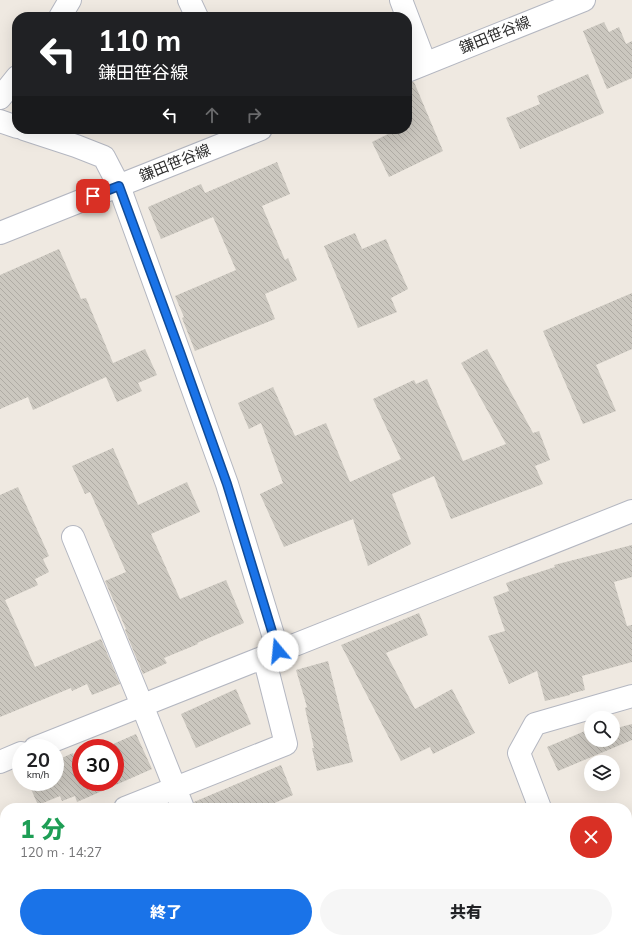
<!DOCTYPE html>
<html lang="ja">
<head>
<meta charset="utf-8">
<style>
  body { margin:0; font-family:Mulish,"Noto Sans JP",sans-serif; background:#f6f6f6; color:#202124; height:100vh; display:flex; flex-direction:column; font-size:15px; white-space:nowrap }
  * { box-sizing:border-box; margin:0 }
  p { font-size:13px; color:#757577 }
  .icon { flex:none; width:22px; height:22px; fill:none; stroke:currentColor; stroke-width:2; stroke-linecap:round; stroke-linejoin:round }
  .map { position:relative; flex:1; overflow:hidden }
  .panel { position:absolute; left:0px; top:803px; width:632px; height:140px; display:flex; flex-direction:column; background:#fff; border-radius:16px 16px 0 0; box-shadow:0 4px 16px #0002 }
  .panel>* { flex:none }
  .guide { position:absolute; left:12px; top:12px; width:400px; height:122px; border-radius:16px; box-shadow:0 4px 16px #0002; background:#202124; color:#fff; overflow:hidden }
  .buttons { position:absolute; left:584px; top:711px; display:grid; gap:8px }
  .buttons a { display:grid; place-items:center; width:36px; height:36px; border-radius:50%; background:#fff; box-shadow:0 4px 16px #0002; font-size:20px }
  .speed { position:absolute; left:12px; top:739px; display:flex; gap:8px; font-size:20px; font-weight:700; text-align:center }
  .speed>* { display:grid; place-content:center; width:52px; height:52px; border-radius:50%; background:#fff; box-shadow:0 4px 16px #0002; line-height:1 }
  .speed small { font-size:10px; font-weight:400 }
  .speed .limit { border:6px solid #d22; background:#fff; color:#111 }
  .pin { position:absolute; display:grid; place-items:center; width:34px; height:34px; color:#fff; margin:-17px; border-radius:8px; box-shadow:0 2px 6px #0006 }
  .me { position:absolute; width:44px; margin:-22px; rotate:343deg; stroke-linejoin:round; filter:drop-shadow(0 0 3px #0008) }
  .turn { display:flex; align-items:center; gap:14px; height:84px; padding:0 20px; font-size:18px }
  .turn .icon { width:52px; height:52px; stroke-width:2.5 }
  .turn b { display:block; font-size:28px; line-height:34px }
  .lanes { display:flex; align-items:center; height:38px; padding:0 20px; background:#0003; justify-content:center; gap:20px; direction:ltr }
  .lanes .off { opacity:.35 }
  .round { display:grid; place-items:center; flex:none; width:42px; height:42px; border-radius:21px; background:#f6f6f6 }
  .headline { display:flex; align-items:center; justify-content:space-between; height:68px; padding:0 20px }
  h1 { font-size:24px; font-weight:800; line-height:30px; color:#1e9e55 }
  .action { display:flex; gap:8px; margin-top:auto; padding:8px 20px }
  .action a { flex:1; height:46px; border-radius:24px; background:#1a73e8; color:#fff; font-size:16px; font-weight:800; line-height:46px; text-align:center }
  .action a+a { background:#f6f6f6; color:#202124 }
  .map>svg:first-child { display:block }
  .building { fill:url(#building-back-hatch) }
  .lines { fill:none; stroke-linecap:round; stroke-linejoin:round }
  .minor-casing { stroke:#b4b7c1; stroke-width:24 }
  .tertiary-casing { stroke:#b4b7c1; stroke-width:24 }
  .minor { stroke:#fff; stroke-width:22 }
  .tertiary { stroke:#fff; stroke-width:22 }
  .route-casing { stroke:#114b97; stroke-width:10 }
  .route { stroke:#1a73e8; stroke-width:7 }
  .labels { text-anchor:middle; stroke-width:3; stroke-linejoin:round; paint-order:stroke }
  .street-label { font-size:15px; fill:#2e2e2e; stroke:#fff }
</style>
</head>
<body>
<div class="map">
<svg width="632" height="943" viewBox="0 0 632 943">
  <defs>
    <pattern id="building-back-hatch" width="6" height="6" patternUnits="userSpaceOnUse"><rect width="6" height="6" fill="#cbc7bf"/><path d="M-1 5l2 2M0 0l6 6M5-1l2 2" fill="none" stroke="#afaba4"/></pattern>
  </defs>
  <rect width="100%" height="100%" fill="#efe9e1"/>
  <path class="building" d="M 604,22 L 609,32 L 619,27 L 626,44 L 632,41 L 632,78 L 607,89 L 583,31 Z
    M 588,74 L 604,113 L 520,149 L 506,118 L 540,104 L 537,96 Z
    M 414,82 L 443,151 L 389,177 L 372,142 L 398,129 L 407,129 L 407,83 Z
    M 277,162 L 290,194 L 262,206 L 285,260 L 288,258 L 297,280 L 265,294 L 275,319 L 195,351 L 182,318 L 184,317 L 175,296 L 236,270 L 213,217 L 161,239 L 148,207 L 201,184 L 205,193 Z
    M 355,233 L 362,249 L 386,239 L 408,289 L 391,298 L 397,312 L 358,328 L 324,246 Z
    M 59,249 L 81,299 L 86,298 L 113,363 L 145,349 L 157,375 L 138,383 L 142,391 L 117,402 L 106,377 L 33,410 L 28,397 L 0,409 L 0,275 Z
    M 632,293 L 632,349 L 596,365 L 616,411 L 583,424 L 543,331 Z
    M 487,349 L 533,433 L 539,431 L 550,460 L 535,466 L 543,484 L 451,519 L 434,476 L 392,494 L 411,544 L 368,566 L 353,519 L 284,547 L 260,494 L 283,483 L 261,423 L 249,429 L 238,403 L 273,387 L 295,436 L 326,423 L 350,482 L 401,459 L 373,399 L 414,380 L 416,384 L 427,379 L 463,461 L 506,444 L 461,363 Z
    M 113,448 L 138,505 L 187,482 L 200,512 L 151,534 L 180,599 L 226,580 L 244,623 L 197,643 L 198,644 L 164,658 L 167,663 L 143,674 L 125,630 L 126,629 L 105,581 L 126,572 L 90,492 L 85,494 L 72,466 Z
    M 18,487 L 49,556 L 43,559 L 49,572 L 35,579 L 38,585 L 5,600 L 35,667 L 101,639 L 120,684 L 92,695 L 87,684 L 72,691 L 71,688 L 0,717 L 0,495 Z
    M 632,545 L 632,577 L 614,582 L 627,626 L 632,625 L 632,662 L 582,676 L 585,690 L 570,694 L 570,695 L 545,701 L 537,671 L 509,684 L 488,636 L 505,631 L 493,597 L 509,591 L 506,583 L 555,567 L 554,565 Z
    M 419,613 L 428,635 L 386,653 L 415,709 L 452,689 L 475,733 L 433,754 L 430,747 L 401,761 L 341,645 Z
    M 328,661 L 353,762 L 317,771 L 312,748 L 314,748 L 305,708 L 307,707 L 296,670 Z
    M 236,689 L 251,724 L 196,748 L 181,714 Z
    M 632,724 L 632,740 L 558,771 L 547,747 L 585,731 L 587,736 L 591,735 L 591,740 L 613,740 L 613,729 Z
    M 136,734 L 152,769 L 77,802 L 75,796 L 62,801 L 60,796 L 38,805 L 28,782 L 55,782 L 55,761 L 73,753 L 76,761 L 81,759 L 81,782 L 115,782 L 115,748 L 104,748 Z
    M 281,765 L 293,795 L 263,808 L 195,808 L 194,802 Z"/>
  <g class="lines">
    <g class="minor-casing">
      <path id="minor" d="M 189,0 L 197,17
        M 401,0 L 425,63
        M 60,17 L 70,0
        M 0,98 L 17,77
        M 0,121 L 17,127
        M 24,129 L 76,146 L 104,157 L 119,186 L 127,208 L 227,484 L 278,651
        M 73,537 L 142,705 L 183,808
        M 35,748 L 632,511
        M 0,762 L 21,753
        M 125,808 L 286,744 L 264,657
        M 540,808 L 519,753 L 535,724 L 632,696
        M 0,858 L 5,856
        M 592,938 L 594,943
        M 217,943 L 229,938"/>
    </g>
    <g class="tertiary-casing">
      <path id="tertiary" d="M 407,71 L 584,0
        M 0,233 L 261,129"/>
    </g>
    <use href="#minor" class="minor"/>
    <use href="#tertiary" class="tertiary"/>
  </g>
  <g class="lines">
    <g class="route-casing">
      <path id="route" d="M 93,196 L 119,186 L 180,352 L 227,484 L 278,651"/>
    </g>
    <use href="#route" class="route"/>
  </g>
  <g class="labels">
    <g class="street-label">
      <text transform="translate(495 35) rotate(-22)" y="5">鎌田笹谷線</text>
      <text transform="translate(175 163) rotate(-22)" y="5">鎌田笹谷線</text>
    </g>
  </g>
</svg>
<div class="buttons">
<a><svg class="icon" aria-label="search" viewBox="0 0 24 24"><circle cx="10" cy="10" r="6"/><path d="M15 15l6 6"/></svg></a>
<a><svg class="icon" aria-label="layers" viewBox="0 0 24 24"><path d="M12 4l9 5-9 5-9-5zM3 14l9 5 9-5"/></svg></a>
</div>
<div class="speed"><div>20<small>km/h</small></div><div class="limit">30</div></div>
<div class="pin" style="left:93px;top:196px;background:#d93025"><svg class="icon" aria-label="arrive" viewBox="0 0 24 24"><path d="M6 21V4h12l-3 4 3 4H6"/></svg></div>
<svg class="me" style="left:278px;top:651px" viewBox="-20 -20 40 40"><circle r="19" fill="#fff"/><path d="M0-13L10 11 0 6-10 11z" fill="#1a73e8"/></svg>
<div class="guide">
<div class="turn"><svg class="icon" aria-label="left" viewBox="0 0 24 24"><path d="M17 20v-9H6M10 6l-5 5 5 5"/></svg><div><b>110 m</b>鎌田笹谷線</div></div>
<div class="lanes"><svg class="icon" aria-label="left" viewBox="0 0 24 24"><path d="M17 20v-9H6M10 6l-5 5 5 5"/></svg><svg class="icon off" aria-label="ahead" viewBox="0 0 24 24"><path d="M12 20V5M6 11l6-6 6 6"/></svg><svg class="icon off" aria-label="right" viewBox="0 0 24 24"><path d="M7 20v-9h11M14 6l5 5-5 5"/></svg></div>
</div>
<section class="panel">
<div class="headline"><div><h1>1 分</h1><p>120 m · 14:27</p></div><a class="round" style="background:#d93025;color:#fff"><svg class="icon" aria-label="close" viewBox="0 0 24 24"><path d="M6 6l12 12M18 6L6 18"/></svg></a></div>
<div class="action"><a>終了</a><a>共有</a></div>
</section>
</div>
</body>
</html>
